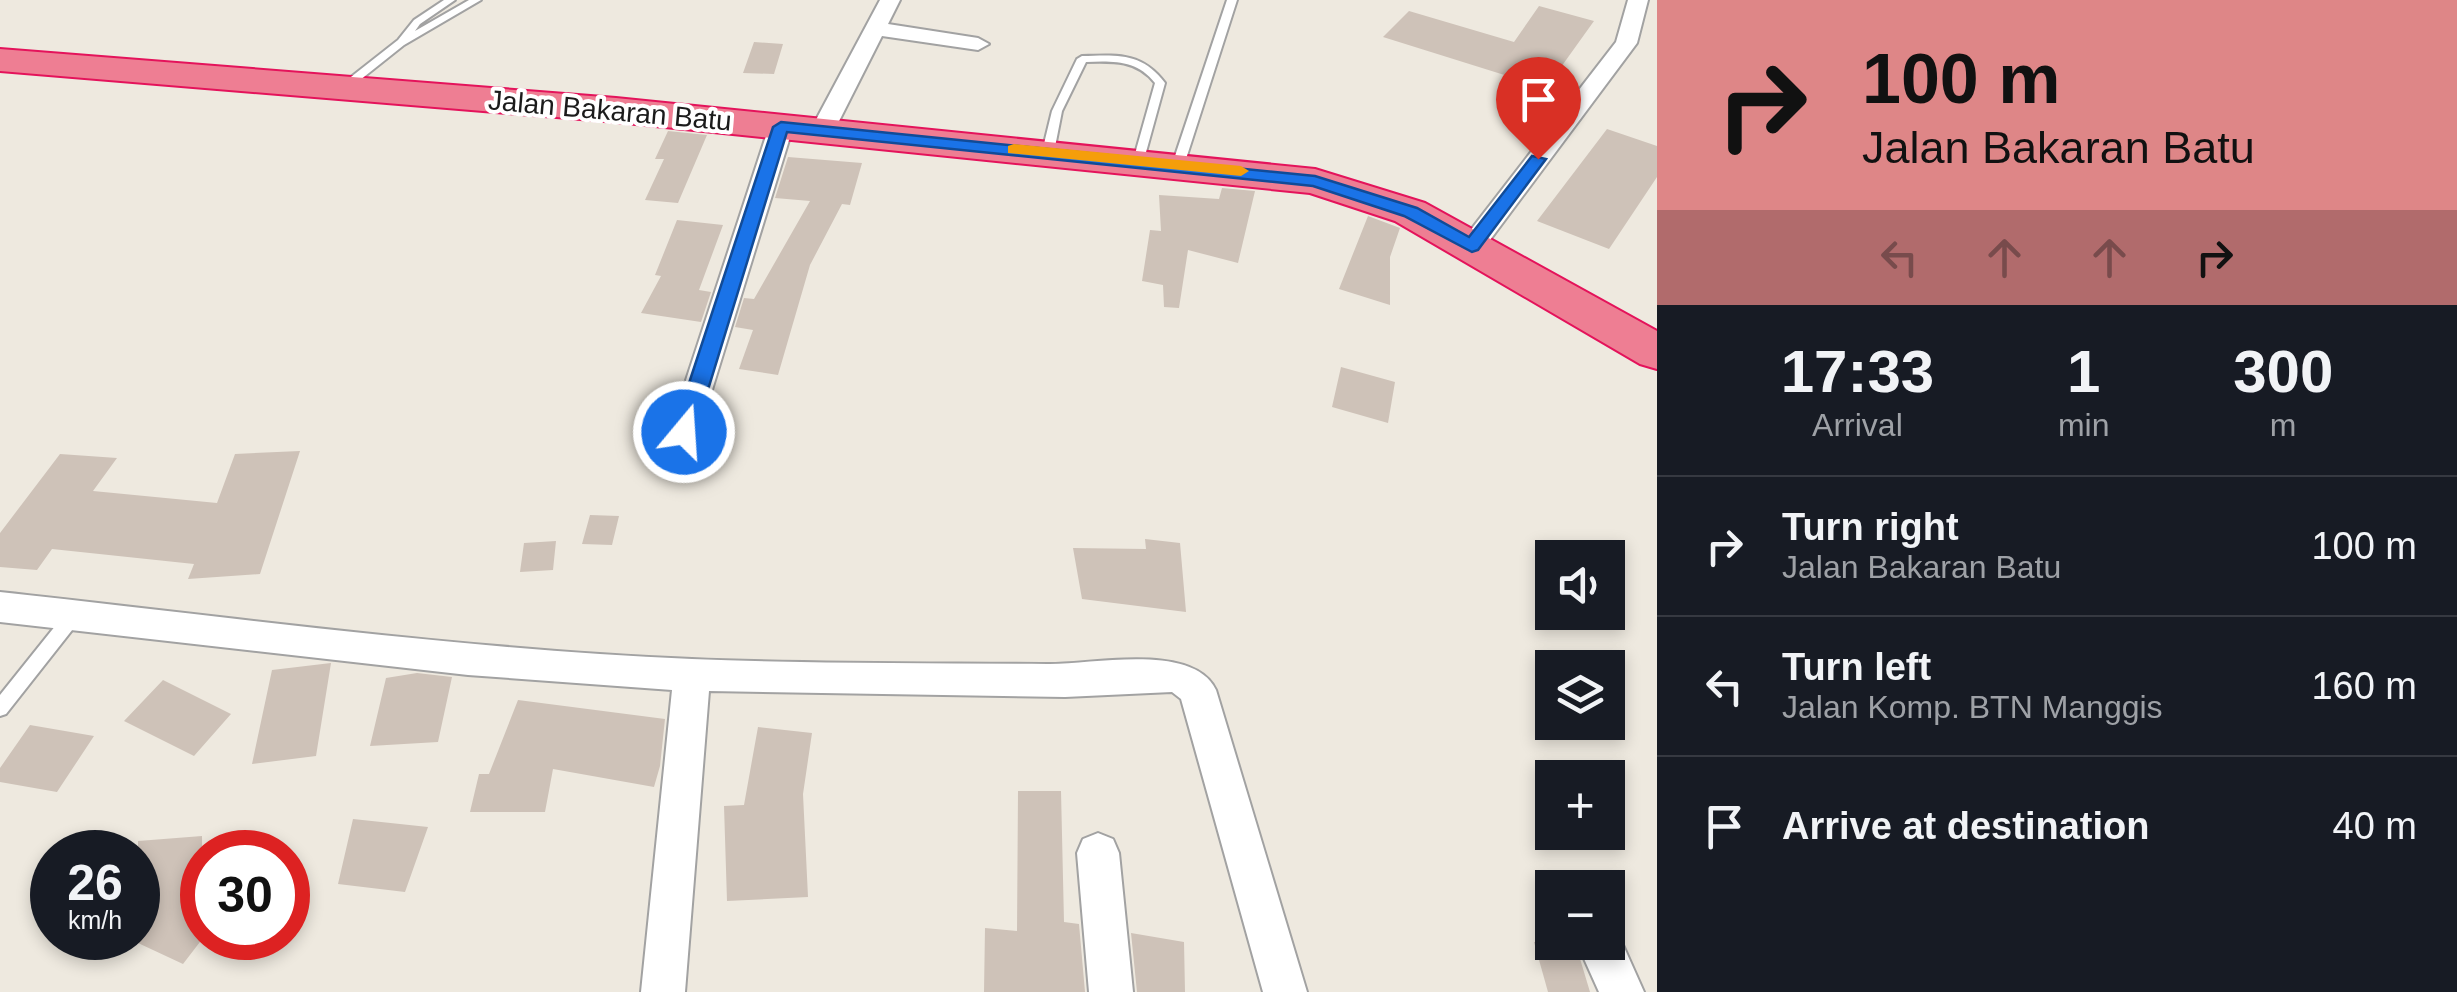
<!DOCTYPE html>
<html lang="en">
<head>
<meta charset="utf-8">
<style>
  body { margin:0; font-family:Arial,sans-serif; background:#242831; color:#f1f3f6; height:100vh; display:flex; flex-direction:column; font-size:38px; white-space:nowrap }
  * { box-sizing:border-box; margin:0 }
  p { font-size:32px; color:#9ea1a6 }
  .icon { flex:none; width:55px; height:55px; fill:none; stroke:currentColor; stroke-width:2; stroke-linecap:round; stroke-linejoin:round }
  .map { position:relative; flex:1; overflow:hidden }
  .panel { display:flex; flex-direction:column; background:#171b24; width:800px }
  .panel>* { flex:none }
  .hud { background:#de8687; color:#111; overflow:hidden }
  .fabs { position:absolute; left:1535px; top:540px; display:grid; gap:20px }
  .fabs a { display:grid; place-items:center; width:90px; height:90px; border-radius:0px; background:#171b24; box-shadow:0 5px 15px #0003; font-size:50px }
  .speed { position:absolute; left:30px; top:830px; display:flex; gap:20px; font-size:50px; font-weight:700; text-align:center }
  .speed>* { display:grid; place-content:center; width:130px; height:130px; border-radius:50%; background:#171b24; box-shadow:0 5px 15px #0003; line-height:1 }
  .speed small { font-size:25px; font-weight:400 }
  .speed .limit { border:15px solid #d22; background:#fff; color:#111 }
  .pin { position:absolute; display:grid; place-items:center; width:85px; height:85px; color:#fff; margin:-102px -42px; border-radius:50% 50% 50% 0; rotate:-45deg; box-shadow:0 0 10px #0007 }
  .pin .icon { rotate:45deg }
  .me { position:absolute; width:110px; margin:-55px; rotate:18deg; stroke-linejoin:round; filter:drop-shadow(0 0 8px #0008) }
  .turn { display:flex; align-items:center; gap:35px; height:210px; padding:0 40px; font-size:45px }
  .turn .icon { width:130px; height:130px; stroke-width:2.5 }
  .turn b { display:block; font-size:70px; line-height:85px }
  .lanes { display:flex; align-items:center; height:95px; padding:0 40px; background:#0003; justify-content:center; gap:50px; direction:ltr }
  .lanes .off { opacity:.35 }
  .eta { display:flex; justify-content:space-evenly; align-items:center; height:170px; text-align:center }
  .eta b { font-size:60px; font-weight:700; line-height:70px }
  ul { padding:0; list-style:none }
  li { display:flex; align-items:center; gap:30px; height:140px; padding:0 40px; border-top:2px solid #363941 }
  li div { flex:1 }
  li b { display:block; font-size:38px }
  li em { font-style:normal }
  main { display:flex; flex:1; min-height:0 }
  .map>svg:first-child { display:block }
  .building { fill:#cec2b8 }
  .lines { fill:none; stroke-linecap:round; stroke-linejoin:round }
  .lane-casing { stroke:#a2a2a2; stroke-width:4 }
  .street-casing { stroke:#a2a2a2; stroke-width:4 }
  .highway-casing { stroke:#e4135b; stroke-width:4 }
  .lane { fill:#fff; fill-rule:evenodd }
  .street { fill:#fff; fill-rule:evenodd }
  .highway { fill:#ee7e93; fill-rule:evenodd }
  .route { fill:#1a73e8; stroke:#114b97; stroke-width:2.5 }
  .slow { fill:#f59e0b }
  .labels { text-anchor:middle; stroke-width:8; stroke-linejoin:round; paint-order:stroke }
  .far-street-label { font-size:28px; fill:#1b1b1b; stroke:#fff }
</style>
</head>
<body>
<main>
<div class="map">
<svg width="1657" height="992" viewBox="0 0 1657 992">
  <rect width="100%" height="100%" fill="#eee9df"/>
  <path class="building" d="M 1539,6 L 1594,21 L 1546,88 L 1383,37 L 1409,11 L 1514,42 Z
    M 754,42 L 783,44 L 774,74 L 743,73 Z
    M 1607,129 L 1657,146 L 1657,177 L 1609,249 L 1537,221 Z
    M 668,131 L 707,135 L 678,203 L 645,200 L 664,159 L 655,159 Z
    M 788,157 L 862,163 L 850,205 L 842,204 L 810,265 L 778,375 L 739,369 L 753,330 L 735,327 L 744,298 L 754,299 L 810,201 L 775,198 Z
    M 1222,188 L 1255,191 L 1238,263 L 1188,250 L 1179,308 L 1164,307 L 1163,285 L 1142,281 L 1150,230 L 1161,231 L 1159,195 L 1219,199 Z
    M 1368,216 L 1400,228 L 1390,257 L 1390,305 L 1339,289 Z
    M 677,220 L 723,225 L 699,290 L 711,292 L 701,322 L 641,313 L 661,276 L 655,275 Z
    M 1341,367 L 1395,382 L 1388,423 L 1332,407 Z
    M 300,451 L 260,574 L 188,579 L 194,564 L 52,549 L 37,570 L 0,567 L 0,533 L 60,454 L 117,458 L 93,491 L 217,503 L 235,454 Z
    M 590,515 L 619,516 L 612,545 L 582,544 Z
    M 1145,539 L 1180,543 L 1186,612 L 1082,599 L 1073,548 L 1146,549 Z
    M 556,541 L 553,570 L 520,572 L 524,543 Z
    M 331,663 L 316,756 L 252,764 L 272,670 Z
    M 417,673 L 452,677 L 438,742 L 370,746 L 386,678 Z
    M 163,680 L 231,714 L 194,756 L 124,721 Z
    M 518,700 L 665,719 L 660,766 L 654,787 L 553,769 L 545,812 L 470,812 L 479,774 L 489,774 Z
    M 30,725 L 94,736 L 57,792 L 0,782 L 0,768 Z
    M 758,727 L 812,733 L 803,794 L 808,897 L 727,901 L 724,806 L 744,805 Z
    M 1018,791 L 1061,791 L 1064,922 L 1079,924 L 1085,992 L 984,992 L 985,928 L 1017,931 Z
    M 353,819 L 428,827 L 405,892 L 338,884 Z
    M 202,836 L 203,938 L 183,964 L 138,943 L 138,841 Z
    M 1131,933 L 1184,942 L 1185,992 L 1137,992 Z
    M 1534,942 L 1575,942 L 1590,992 L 1548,992 Z"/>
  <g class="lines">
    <g class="lane-casing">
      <path id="lane" d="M 444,0 L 455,0 L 420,24 L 415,31 L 469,0 L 481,0 L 404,45 L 350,88 L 342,88 L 342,84 L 398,40 L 414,20 Z
        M 1227,0 L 1237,0 L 1184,165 L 1182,167 L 1174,167 L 1172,165 Z
        M 1082,56 C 1117,55 1142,52 1165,83 L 1143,163 L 1135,163 L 1133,161 L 1155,83 C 1137,60 1113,61 1086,62 L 1062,111 L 1054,152 L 1048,155 L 1042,152 L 1052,111 L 1077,59 Z
        M 74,608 L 80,610 L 82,615 L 80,620 L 6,714 L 0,716 L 0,695 L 68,610 Z"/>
    </g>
    <g class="street-casing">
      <path id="street" d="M 880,0 L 900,0 L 888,24 L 978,38 L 989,44 L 978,50 L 882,36 L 834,131 L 822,138 L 814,136 L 810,131 Z
        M 1628,0 L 1648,0 L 1637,43 L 1481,252 L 1463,252 L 1459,246 L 1463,240 L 1616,42 Z
        M 781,120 L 793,127 L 699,432 L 695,440 L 684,443 L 673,440 L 669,432 L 769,127 Z
        M 0,592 C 230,617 460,649 692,659 C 810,664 929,663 1047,664 C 1092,665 1193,642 1216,690 L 1307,992 L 1263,992 L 1181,699 L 1172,692 L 1065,697 L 709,691 L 685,992 L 641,992 L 672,690 L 468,675 L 0,622 Z
        M 1098,833 L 1113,839 L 1119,853 L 1133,992 L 1089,992 L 1077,853 L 1083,839 Z
        M 1608,932 L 1619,936 L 1644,992 L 1599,992 L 1581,952 L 1585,942 L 1608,942 Z"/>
    </g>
    <g class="highway-casing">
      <path id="highway" d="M 0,49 L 616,98 L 1315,169 L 1425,203 L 1657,331 L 1657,369 L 1640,364 L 1395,221 L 1310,193 L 616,122 L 0,71 Z"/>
    </g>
    <use href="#lane" class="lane"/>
    <use href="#street" class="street"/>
    <use href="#highway" class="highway"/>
  </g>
  <path class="route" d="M 781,122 L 1315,176 L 1417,208 L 1469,237 L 1532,156 L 1546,159 L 1478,250 L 1472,252 L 1404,216 L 1313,186 L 787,132 L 695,432 L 692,438 L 676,438 L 673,432 L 773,127 Z"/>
  <path class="slow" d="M 1014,144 L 1241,166 L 1249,171 L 1241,176 L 1008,153 L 1008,146 Z"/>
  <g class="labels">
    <g class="far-street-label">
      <text transform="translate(610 110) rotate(5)" y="10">Jalan Bakaran Batu</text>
    </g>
  </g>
</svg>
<div class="fabs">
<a><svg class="icon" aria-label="sound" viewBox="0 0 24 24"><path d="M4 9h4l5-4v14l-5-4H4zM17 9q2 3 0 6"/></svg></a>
<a><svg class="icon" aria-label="layers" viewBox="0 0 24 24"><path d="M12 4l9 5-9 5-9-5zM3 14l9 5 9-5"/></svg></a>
<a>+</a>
<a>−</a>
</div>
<div class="speed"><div>26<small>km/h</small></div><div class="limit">30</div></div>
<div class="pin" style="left:1538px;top:159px;background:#d93025"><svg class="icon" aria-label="arrive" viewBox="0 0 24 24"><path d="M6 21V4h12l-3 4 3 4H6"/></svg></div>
<svg class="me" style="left:684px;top:432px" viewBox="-20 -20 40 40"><circle r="17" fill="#1a73e8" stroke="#fff" stroke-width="3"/><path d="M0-11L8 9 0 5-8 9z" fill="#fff"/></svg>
</div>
<section class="panel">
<div class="hud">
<div class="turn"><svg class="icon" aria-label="right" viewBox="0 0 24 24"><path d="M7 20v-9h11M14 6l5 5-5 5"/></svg><div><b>100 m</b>Jalan Bakaran Batu</div></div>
<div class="lanes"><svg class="icon off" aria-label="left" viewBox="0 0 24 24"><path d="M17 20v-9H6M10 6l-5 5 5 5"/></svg><svg class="icon off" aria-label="ahead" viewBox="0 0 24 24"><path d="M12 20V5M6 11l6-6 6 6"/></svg><svg class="icon off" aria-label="ahead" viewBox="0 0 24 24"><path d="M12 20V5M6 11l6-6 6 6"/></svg><svg class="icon" aria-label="right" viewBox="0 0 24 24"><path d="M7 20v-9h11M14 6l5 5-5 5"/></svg></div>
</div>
<div class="eta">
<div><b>17:33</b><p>Arrival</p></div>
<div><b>1</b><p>min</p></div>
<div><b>300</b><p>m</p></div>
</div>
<ul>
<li><svg class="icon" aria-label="right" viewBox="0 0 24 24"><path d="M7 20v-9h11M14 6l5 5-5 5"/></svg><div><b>Turn right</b><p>Jalan Bakaran Batu</p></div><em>100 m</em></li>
<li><svg class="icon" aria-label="left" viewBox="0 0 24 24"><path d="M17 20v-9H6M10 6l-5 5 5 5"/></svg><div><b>Turn left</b><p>Jalan Komp. BTN Manggis</p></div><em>160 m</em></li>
<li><svg class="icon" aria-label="arrive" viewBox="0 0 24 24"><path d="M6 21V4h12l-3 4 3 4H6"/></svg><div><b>Arrive at destination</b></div><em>40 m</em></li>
</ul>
</section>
</main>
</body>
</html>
